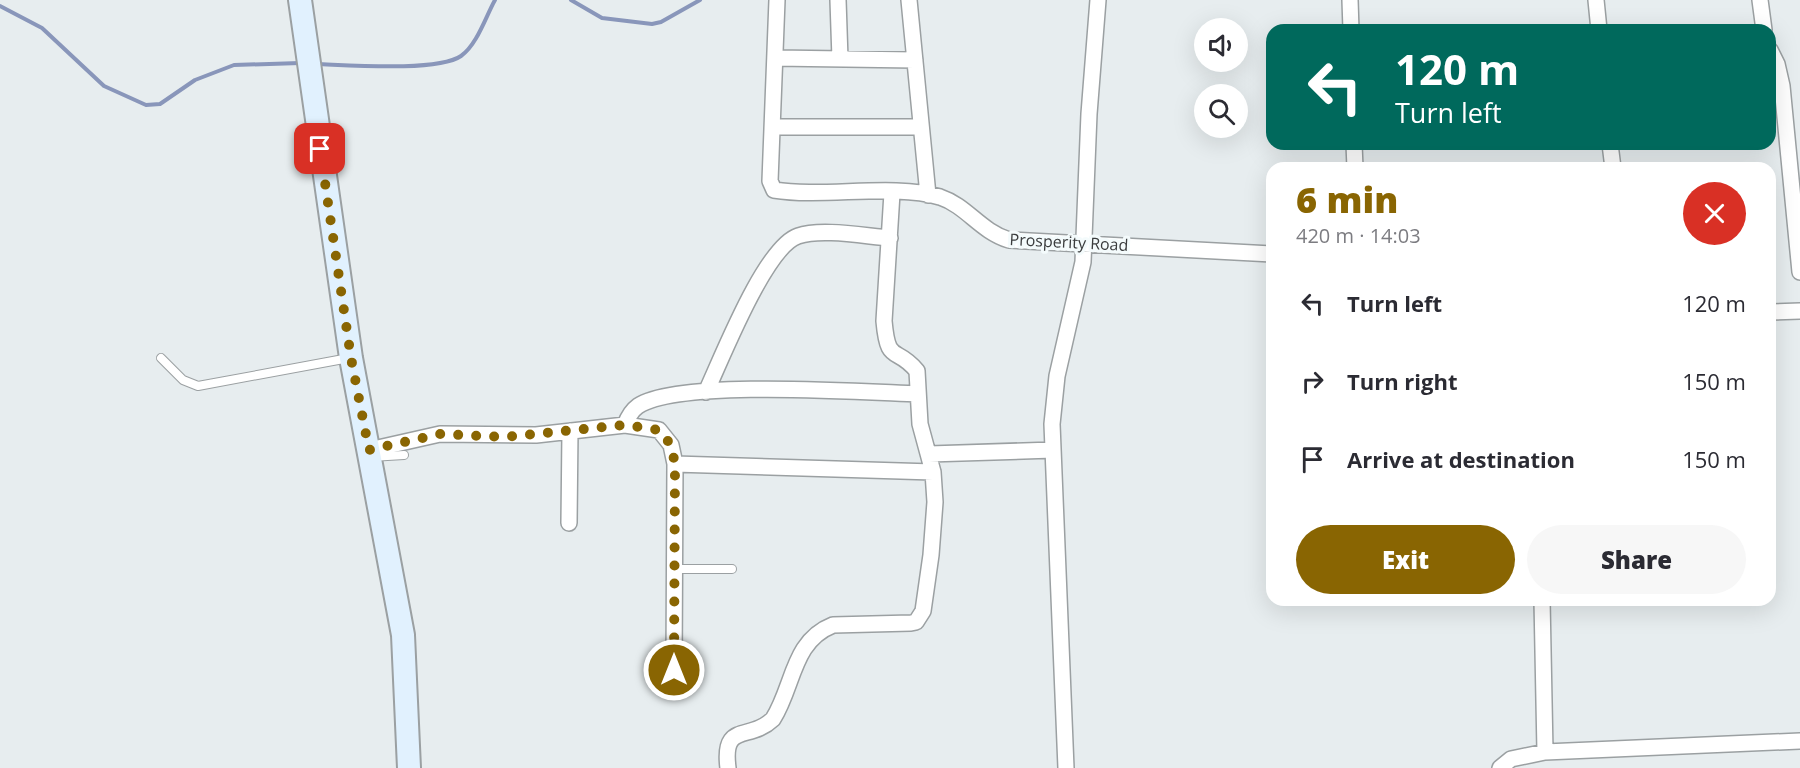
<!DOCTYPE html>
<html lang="en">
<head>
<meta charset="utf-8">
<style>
  body { margin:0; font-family:"Open Sans",sans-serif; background:#f7f7f7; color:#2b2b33; height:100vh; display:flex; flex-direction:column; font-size:22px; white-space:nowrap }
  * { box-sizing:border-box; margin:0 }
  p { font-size:20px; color:#7c7c81 }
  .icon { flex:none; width:33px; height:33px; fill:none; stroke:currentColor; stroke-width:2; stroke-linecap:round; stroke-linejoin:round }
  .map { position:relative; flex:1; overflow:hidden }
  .details { position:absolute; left:1266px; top:162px; width:510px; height:444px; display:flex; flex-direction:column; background:#fff; border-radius:18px; box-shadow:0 6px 24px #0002 }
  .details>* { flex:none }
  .banner { position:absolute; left:1266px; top:24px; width:510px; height:126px; border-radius:18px; box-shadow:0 6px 24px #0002; background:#00695c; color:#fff; overflow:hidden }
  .buttons { position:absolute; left:1194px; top:18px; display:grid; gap:12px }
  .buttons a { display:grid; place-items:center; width:54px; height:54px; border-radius:50%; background:#fff; box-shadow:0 6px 24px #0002; font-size:30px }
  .pin { position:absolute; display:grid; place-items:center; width:51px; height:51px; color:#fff; margin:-26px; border-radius:12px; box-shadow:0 3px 9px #0006 }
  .me { position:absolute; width:66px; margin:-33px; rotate:0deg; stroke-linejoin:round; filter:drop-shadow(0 0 4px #0008) }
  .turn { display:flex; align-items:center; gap:21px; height:126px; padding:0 30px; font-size:27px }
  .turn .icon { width:78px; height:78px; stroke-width:2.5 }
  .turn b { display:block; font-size:42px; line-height:51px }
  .round { display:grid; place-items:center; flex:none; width:63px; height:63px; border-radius:32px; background:#f7f7f7 }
  .headline { display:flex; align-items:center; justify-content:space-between; height:102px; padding:0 30px }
  h1 { font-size:36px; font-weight:800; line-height:45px; color:#896502 }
  .button { display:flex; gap:12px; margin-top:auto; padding:12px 30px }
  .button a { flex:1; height:69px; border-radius:36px; background:#896502; color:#fff; font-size:24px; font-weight:800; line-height:69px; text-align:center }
  .button a+a { background:#f7f7f7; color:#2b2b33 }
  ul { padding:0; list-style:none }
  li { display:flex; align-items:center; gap:18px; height:78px; padding:0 30px }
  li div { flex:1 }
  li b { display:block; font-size:22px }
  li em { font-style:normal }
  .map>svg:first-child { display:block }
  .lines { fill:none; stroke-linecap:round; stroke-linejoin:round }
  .stream { stroke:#8996ba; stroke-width:4 }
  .lane-casing { stroke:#9ba0a2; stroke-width:10 }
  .street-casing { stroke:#9ba0a2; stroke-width:18 }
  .secondary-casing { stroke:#9ba0a2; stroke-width:26 }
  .lane { stroke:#fff; stroke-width:8 }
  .street { stroke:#fff; stroke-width:15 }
  .secondary { stroke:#e1f1fe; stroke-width:22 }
  .route { stroke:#896502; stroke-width:10; stroke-dasharray:0 18 }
  .labels { text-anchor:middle; stroke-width:6; stroke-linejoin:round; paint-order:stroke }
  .street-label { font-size:16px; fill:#3a3c3d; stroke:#f4fbfc }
</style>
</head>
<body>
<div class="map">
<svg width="1800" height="768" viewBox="0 0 1800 768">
  <rect width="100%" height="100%" fill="#e7edef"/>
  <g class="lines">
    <path class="stream" d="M 571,0 L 602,18 L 652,24 L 661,22 L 700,0
      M 0,6 L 42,28 L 104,86 L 146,105 L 160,104 L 195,80 L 234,65 L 300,63
      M 317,64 C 347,65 438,72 461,56 C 477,45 486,16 495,0"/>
    <g class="lane-casing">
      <path id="lane" d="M 161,358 L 183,380 L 198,386 L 349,358
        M 371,457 L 404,455
        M 675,569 L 732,569"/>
    </g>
    <g class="street-casing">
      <path id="street" d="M 777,0 L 770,181 L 774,190 C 824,198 893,183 940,197 C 967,206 980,231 1009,240 L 1272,254
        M 838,0 L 840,59
        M 909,0 L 928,195
        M 1350,0 L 1351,30
        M 1596,0 L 1599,30
        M 1760,0 L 1764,30
        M 1770,50 L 1777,64 L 1782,86 L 1800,272
        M 775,58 L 915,60
        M 772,127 L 921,127
        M 1354,144 L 1355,168
        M 1610,144 L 1613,168
        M 1770,312 L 1800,311
        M 706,392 C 722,358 765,247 798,236 C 821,228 864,236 890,238
        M 625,425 C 628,417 631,411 638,406 C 679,379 863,392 918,394
        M 369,450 L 440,434 L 536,435 L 625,425 L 659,430 L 671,445 L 675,464 L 674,670
        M 929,454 L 1053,450
        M 675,464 L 933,472
        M 569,523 L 570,431
        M 1542,600 L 1545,752
        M 728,768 C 722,721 749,742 773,719 C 794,686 792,641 833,625 L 911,623 L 916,622 L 923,611 L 931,555 L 935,502 L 933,472 L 920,424 L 917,371 C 896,345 888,366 884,321 L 892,193
        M 1066,768 L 1052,424 L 1057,376 L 1083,262 L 1089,114 L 1098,0
        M 1500,768 L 1511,759 L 1545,752 L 1800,741"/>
    </g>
    <g class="secondary-casing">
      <path id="secondary" d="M 300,0 L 351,358 L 403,635 L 409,768"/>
    </g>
    <use href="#lane" class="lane"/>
    <use href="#street" class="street"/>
    <use href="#secondary" class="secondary"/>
  </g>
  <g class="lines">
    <path class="route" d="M 320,149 L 351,358 L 369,450 L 440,434 L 504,437 L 625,425 L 659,430 L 671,445 L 675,464 L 674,670"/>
  </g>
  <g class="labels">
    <g class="street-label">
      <text transform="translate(1069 242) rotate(3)" y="6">Prosperity Road</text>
    </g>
  </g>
</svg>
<div class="buttons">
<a><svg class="icon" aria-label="sound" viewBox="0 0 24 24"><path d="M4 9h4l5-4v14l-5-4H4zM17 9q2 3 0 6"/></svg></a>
<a><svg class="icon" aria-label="search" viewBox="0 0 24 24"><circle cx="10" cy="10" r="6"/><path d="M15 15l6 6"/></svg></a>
</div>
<div class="pin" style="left:320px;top:149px;background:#d93025"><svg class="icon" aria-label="arrive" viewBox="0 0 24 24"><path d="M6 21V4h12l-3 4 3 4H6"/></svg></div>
<svg class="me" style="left:674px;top:670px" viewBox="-20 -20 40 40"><circle r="17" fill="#896502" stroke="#fff" stroke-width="3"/><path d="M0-11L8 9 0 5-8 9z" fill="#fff"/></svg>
<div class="banner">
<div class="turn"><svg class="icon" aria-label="left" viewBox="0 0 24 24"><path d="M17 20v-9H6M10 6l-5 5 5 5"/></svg><div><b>120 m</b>Turn left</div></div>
</div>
<section class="details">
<div class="headline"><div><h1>6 min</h1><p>420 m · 14:03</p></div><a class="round" style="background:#d93025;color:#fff"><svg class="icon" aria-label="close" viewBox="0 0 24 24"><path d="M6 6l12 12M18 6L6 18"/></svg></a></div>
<ul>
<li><svg class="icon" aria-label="left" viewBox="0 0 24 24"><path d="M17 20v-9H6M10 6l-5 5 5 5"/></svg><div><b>Turn left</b></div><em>120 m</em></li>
<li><svg class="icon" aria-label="right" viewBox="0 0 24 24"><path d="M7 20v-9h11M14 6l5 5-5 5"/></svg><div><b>Turn right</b></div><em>150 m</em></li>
<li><svg class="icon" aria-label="arrive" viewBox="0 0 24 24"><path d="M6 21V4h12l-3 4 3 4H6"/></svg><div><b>Arrive at destination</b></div><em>150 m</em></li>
</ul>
<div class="button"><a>Exit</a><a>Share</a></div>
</section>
</div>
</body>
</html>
